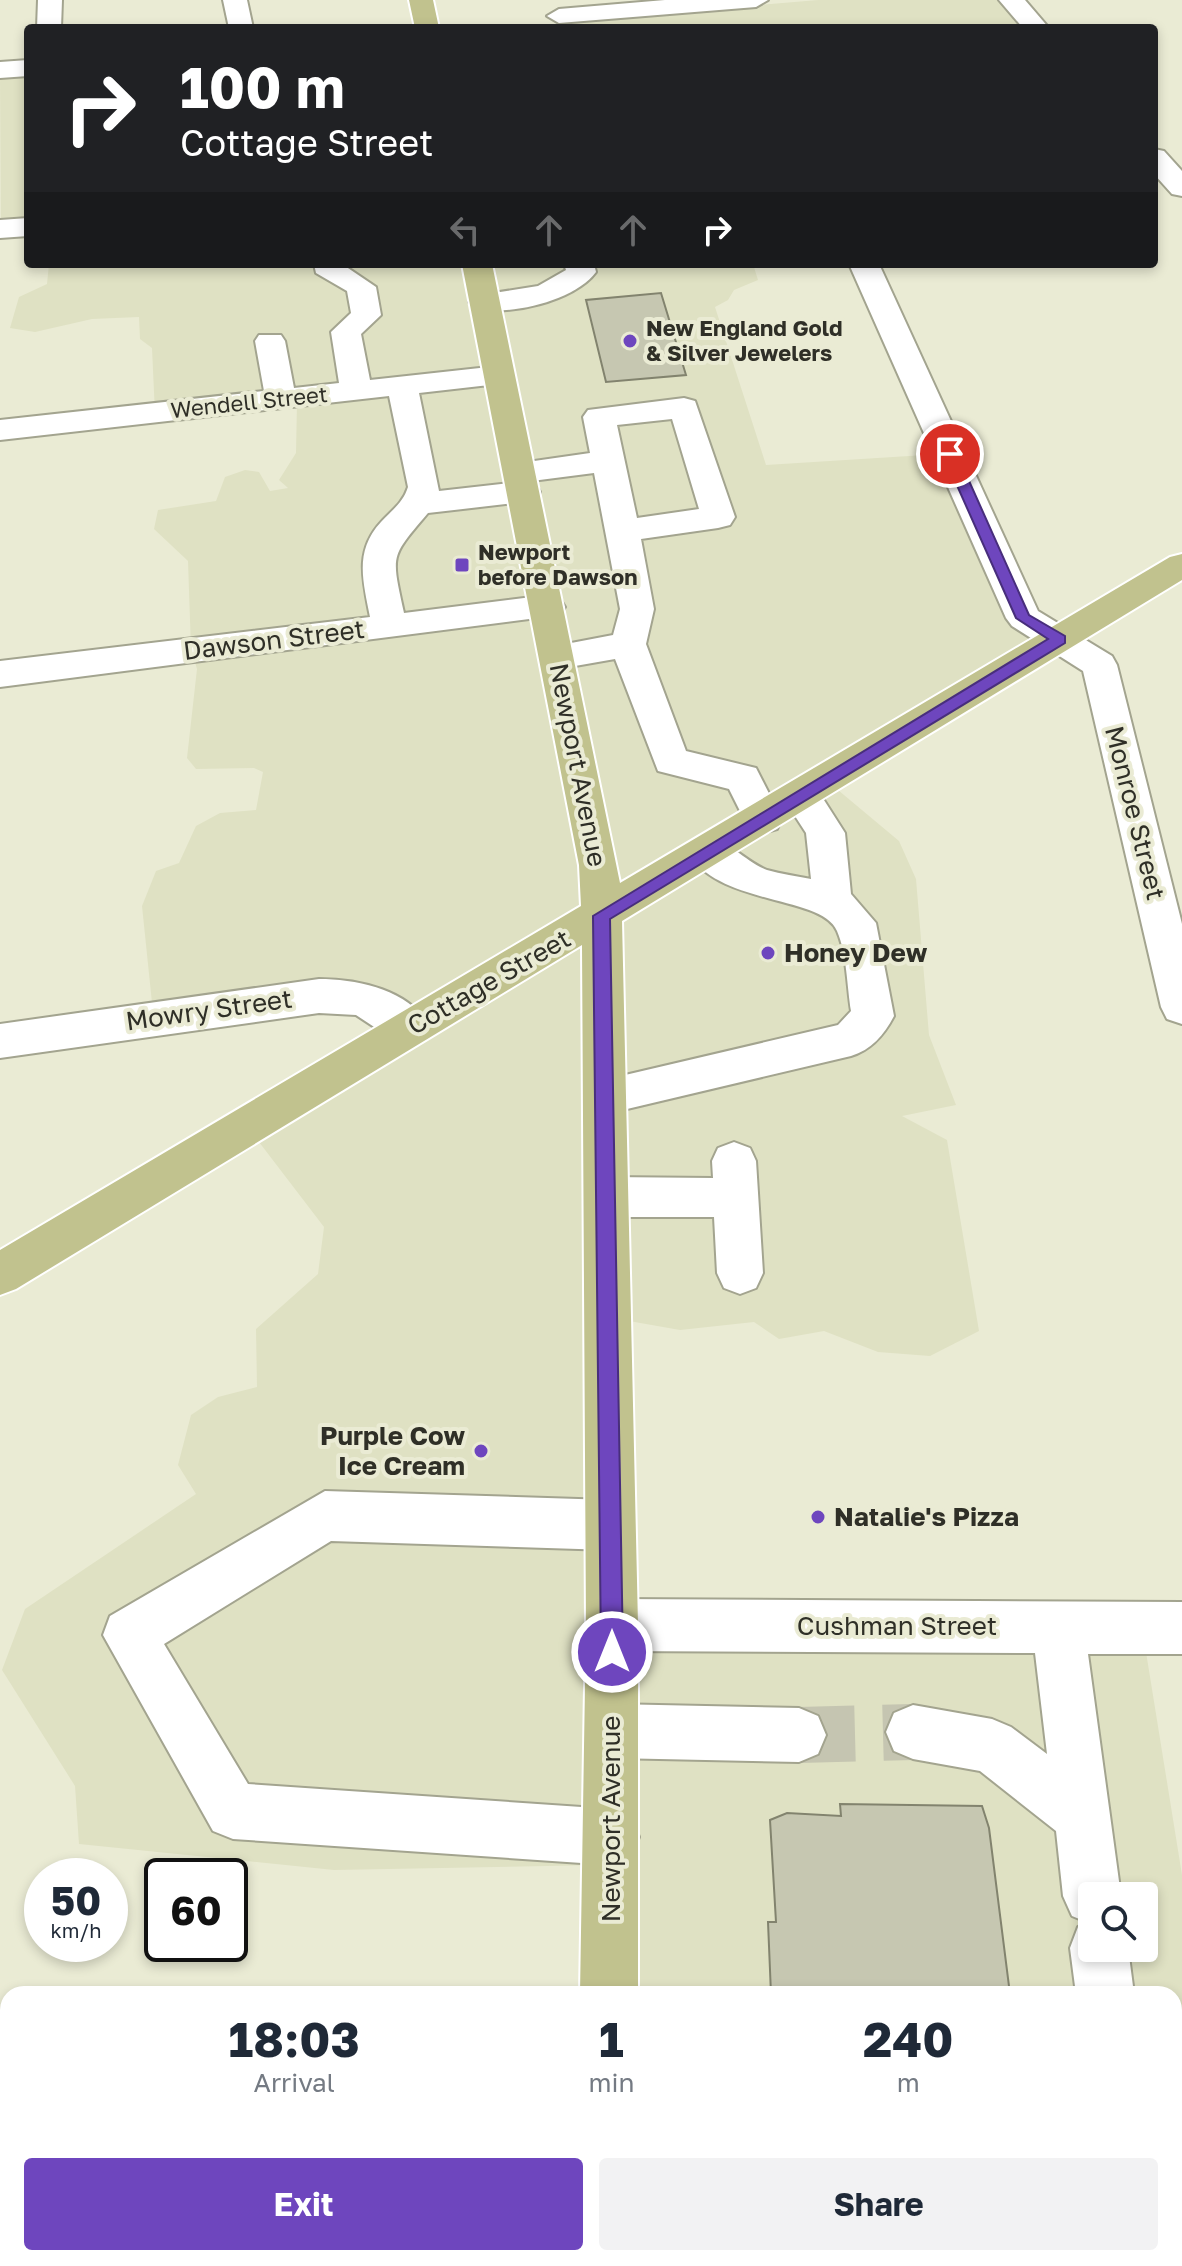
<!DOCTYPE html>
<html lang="en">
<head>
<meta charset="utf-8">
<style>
  body { margin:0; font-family:"Golos Text",sans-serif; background:#f2f2f3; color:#1f2937; height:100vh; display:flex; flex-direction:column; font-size:30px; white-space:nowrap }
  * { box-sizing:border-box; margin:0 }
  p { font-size:26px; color:#747a83 }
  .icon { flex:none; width:44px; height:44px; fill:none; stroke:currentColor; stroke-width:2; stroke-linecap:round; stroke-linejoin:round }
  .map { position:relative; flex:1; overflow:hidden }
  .sheet { position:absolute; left:0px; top:1986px; width:1182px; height:280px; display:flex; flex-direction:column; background:#fff; border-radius:24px 24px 0 0; box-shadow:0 4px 12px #0003 }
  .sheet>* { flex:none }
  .top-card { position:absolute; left:24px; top:24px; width:1134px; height:244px; border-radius:8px; box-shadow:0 4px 12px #0003; background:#202124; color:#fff; overflow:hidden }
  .buttons { position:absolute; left:1078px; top:1882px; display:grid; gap:16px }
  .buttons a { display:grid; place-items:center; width:80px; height:80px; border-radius:8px; background:#fff; box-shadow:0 4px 12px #0003; font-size:40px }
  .speed { position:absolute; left:24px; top:1858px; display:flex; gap:16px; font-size:40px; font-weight:700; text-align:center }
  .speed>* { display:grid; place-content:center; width:104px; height:104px; border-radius:50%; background:#fff; box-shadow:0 4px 12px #0003; line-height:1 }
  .speed small { font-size:20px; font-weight:400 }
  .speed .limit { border:4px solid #111; border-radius:12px; background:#fff; color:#111 }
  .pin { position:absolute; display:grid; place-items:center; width:68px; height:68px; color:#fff; margin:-34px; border:4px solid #fff; border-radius:50%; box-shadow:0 2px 8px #0007 }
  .me { position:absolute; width:88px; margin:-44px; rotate:0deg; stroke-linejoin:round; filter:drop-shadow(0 0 6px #0008) }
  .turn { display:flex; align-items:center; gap:28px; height:168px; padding:0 24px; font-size:36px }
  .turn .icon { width:104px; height:104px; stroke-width:2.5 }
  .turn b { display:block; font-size:56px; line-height:68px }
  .lanes { display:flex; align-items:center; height:76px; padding:0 24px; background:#0003; justify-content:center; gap:40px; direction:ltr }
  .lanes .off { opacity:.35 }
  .eta { display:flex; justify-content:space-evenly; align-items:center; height:136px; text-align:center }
  .eta b { font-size:48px; font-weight:700; line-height:56px }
  .button { display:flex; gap:16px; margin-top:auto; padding:16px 24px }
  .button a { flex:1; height:92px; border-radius:8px; background:#6e46be; color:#fff; font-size:32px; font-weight:700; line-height:92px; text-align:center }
  .button a+a { background:#f2f2f3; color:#1f2937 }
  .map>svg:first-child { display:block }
  .built { fill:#dfe1c3; fill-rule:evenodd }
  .building { fill:#c6c7b1; stroke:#82836e; stroke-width:2 }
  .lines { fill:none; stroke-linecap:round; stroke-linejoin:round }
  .minor-tunnel { stroke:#c5c5b1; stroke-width:56; stroke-dasharray:56 28; stroke-linecap:butt }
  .minor-casing { stroke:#a3a48f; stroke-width:4 }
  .major-casing { stroke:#fff; stroke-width:4 }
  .minor { fill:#fff; fill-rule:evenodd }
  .major { fill:#c1c28e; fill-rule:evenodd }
  .route { fill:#6e46be; stroke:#482e7c; stroke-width:2 }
  .poi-dot { fill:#6e46be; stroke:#eaebd4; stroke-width:3 }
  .labels { text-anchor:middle; stroke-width:8; stroke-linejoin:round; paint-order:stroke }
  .far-poi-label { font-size:22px; font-weight:bold; fill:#2f2f27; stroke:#eaebd4; text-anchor:start }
  .far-street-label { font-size:22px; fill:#2f2f27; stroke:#eaebd4 }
  .street-label { font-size:26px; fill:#2f2f27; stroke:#eaebd4 }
  .poi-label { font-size:26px; font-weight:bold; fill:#2f2f27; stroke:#eaebd4; text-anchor:start }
</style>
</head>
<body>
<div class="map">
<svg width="1182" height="2266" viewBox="0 0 1182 2266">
  <rect width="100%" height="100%" fill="#eaebd4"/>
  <path class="built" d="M 818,0 L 1009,0 L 1036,28 L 564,28 L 569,21 Z
    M 28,72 L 28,234 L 1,234 L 0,75 Z
    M 49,264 L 753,264 L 758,280 L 734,290 L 728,300 L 715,307 L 766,465 L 941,454 L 1044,648 L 837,785 L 838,790 L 899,841 L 916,879 L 929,1035 L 956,1105 L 902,1116 L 947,1140 L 979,1331 L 930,1356 L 878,1352 L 824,1331 L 779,1339 L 754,1322 L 680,1330 L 612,1318 L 615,1625 L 1146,1652 L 1182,1875 L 1182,2266 L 0,2266 L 8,2204 L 8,2258 L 545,2258 L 595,2264 L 600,2258 L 1174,2258 L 1174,1994 L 614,1994 L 600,1865 L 334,1870 L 79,1844 L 75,1786 L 2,1670 L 25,1609 L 196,1494 L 178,1465 L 191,1415 L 218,1397 L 257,1387 L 256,1329 L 318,1274 L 324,1227 L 259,1142 L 413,1046 L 375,1006 L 154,1022 L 142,906 L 156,871 L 179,863 L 196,826 L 220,813 L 256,810 L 263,772 L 254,768 L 196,769 L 187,758 L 197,669 L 191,649 L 188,561 L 154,529 L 158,510 L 216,501 L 225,477 L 245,470 L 259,472 L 270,491 L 288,488 L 279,480 L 296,453 L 297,403 L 155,414 L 152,348 L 140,339 L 139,317 L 92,319 L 35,332 L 10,328 L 19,297 L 47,284 ZM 1092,1896 L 1144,1896 L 1144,1948 L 1092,1948 Z"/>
  <path class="building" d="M 661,293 L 686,375 L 606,382 L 586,300 Z
    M 840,1804 L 982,1806 L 989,1828 L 1010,1994 L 771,1994 L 768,1922 L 776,1922 L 770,1820 L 787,1813 L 841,1816 Z"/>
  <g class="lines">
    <path class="minor-tunnel" d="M 799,1735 L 913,1732"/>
    <g class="minor-casing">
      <path id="minor" d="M 38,0 L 62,0 L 61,28 L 37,28 Z
        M 223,0 L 247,0 L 253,28 L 229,28 Z
        M 665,0 L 768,0 L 756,7 L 559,23 L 547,16 L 559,9 Z
        M 999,0 L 1025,0 L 1049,28 L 1023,28 Z
        M 28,60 L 28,76 L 0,78 L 0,62 Z
        M 1154,149 L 1164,151 L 1182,171 L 1182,196 L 1172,194 L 1154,174 Z
        M 28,218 L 28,236 L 0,238 L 0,220 Z
        M 314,264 L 342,264 L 376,287 L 381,315 L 361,334 L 370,380 L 498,366 L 509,368 L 513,375 L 509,382 L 498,384 L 419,393 L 439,491 L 519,482 L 507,479 L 503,472 L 507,465 L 590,453 L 583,417 L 588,410 L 684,398 L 695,401 L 735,517 L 730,525 L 718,528 L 641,539 L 654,609 L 646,644 L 686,751 L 756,768 L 782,819 L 777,829 L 763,833 L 749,829 L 729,789 L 658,771 L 615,659 L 558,669 L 545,666 L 540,657 L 545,648 L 613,635 L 620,609 L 594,473 L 524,482 L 536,485 L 540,492 L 536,499 L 524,502 L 428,513 C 390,558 391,553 404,613 L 548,595 L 560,599 L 565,607 L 560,615 L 0,687 L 0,661 L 370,617 C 363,581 354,551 381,522 C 392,510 403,503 408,487 L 389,396 L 0,440 L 0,420 L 264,391 L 255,341 L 259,335 L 281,335 L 285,341 L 294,388 L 339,383 L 331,332 L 351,313 L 347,291 L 316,273 ZM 672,419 L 699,509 L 637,518 L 617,425 Z
        M 564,264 L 594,264 L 596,272 C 575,301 507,317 474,308 L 469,302 L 474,296 L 538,286 L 566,270 Z
        M 849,264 L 879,264 L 1038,611 L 1112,656 L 1117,665 L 1182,924 L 1182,1024 L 1167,1019 L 1161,1007 L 1083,671 L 1012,626 L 1006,618 Z
        M 801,782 L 815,786 L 845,833 L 851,894 L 876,923 L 894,1016 C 884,1035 871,1050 851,1056 L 606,1114 L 591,1109 L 584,1096 L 591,1083 L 838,1025 L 851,1011 C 847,987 847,954 837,931 C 822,895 718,906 688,852 L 694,842 C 725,832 741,860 767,870 C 781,874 797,876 811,879 L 806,833 L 782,796 L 787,786 Z
        M 319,979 C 358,979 411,990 430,1028 L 424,1040 L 409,1045 L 394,1040 L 356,1015 L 319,1013 L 0,1058 L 0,1024 Z
        M 734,1142 L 750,1148 L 756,1161 L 763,1273 L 756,1288 L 740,1294 L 724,1288 L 717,1273 L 714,1217 L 607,1217 L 591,1211 L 584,1197 L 591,1183 L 607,1177 L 713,1178 L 712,1161 L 718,1148 Z
        M 325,1491 L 610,1500 L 628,1507 L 635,1525 L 628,1543 L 610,1550 L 331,1541 L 164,1644 L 248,1784 L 611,1809 L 631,1817 L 639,1837 L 631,1857 L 611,1865 L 233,1839 L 213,1831 L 103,1635 L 110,1616 Z
        M 612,1599 L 1182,1602 L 1182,1654 L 1088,1654 L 1121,1896 L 1092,1896 L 1092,1948 L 1128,1948 L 1134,1994 L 1076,1994 L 1070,1948 L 1078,1927 L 1089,1923 L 1072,1916 L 1063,1896 L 1056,1831 L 980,1771 L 913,1759 L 894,1751 L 886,1732 L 894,1713 L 913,1705 L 992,1719 L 1011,1727 L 1047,1754 L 1035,1653 L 612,1651 L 593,1644 L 586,1625 L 593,1606 Z
        M 612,1704 L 799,1708 L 818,1716 L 826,1735 L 818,1754 L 799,1762 L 612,1758 L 593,1750 L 585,1731 L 593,1712 Z
        M 0,2151 L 8,2152 L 8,2214 L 0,2213 Z"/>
    </g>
    <g class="major-casing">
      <path id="major" d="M 409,0 L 433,0 L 439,28 L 415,28 Z
        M 462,264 L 492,264 L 620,883 L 1170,557 L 1182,554 L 1182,580 L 622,921 L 638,1625 L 638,1994 L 580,1994 L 586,1625 L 582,945 L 16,1289 L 0,1295 L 0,1250 L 581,906 L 579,865 Z
        M 575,2258 L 639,2258 L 639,2266 L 575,2266 Z"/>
    </g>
    <use href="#minor" class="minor"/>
    <use href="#major" class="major"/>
  </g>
  <path class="route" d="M 950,450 L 957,454 L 1029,615 L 1065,636 L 1065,643 L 610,919 L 623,1652 L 619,1659 L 612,1663 L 604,1659 L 601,1652 L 593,916 L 1048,639 L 1016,618 L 943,454 Z"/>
  <g class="poi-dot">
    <circle cx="630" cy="341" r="8"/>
    <rect x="454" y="557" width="16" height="16" rx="4"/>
    <circle cx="768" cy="953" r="8"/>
    <circle cx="481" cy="1451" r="8"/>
    <circle cx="818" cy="1517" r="8"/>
  </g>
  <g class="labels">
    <g class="far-poi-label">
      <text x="646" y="336">New England Gold<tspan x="646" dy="25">&amp; Silver Jewelers</tspan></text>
      <text x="478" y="560">Newport<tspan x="478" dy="25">before Dawson</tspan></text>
    </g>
    <g class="far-street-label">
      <text transform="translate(249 402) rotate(-6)" y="8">Wendell Street</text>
    </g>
    <g class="street-label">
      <text transform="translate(274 640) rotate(-7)" y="9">Dawson Street</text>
      <text transform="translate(578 765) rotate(79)" y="9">Newport Avenue</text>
      <text transform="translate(1135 813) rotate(76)" y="9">Monroe Street</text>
      <text transform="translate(489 982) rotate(-30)" y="9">Cottage Street</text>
      <text transform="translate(209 1010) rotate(-8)" y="9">Mowry Street</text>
      <text x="897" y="1635">Cushman Street</text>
      <text transform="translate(611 1819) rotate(-90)" y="9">Newport Avenue</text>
    </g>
    <g class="poi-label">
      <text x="784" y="962">Honey Dew</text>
      <text x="465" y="1445" text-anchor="end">Purple Cow<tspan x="465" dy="30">Ice Cream</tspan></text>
      <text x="834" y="1526">Natalie's Pizza</text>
    </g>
  </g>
</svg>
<div class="buttons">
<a><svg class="icon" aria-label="search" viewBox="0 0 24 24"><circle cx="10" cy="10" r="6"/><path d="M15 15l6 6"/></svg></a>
</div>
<div class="speed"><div>50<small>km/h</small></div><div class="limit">60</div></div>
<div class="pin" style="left:950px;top:454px;background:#d93025"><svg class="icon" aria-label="arrive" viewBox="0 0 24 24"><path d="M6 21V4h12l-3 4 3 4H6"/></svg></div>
<svg class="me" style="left:612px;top:1652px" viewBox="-20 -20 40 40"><circle r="17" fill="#6e46be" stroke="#fff" stroke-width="3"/><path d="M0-11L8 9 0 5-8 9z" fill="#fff"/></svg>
<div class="top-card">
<div class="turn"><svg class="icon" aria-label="right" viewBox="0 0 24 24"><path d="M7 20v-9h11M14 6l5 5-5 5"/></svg><div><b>100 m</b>Cottage Street</div></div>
<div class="lanes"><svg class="icon off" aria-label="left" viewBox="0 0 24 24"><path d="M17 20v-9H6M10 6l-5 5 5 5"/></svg><svg class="icon off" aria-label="ahead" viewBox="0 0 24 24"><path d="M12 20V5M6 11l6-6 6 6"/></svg><svg class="icon off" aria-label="ahead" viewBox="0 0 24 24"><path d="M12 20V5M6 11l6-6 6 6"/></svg><svg class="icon" aria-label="right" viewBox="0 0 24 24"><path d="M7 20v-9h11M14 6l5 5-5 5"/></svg></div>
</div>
<section class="sheet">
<div class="eta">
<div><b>18:03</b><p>Arrival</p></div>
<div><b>1</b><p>min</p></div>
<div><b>240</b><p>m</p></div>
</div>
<div class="button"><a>Exit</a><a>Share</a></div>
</section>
</div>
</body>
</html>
